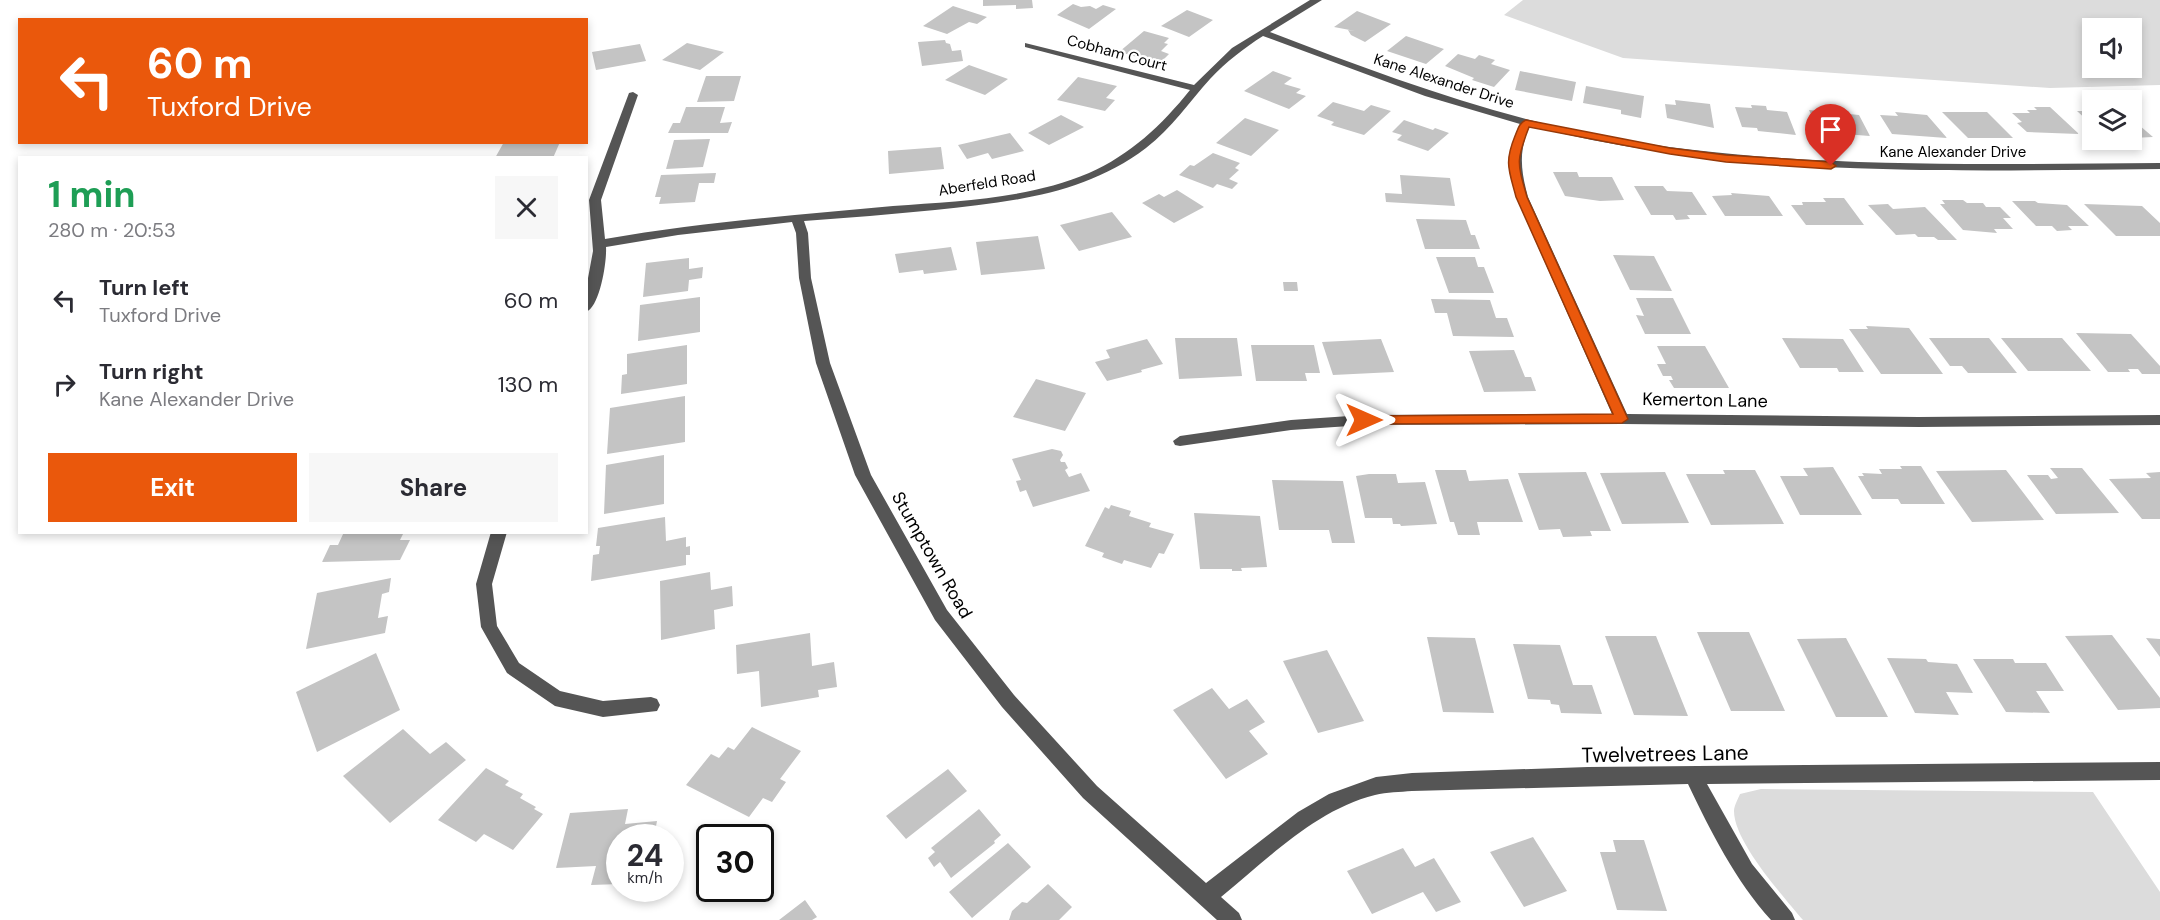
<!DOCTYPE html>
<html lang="en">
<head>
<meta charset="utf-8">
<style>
  body { margin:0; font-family:"DM Sans",sans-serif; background:#f7f7f7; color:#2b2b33; height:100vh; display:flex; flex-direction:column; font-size:22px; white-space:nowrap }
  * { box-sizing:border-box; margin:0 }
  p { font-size:20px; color:#7c7c81 }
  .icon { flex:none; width:33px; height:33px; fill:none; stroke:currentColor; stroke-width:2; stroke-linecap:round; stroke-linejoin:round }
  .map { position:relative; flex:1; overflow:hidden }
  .panel { position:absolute; left:18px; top:156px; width:570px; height:378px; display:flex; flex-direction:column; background:#fff; border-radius:0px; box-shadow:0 3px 9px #0003 }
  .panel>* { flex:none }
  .hud { position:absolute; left:18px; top:18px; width:570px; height:126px; border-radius:0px; box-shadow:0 3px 9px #0003; background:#ea580c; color:#fff; overflow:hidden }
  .tools { position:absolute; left:2082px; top:18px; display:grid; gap:12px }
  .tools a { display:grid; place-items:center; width:60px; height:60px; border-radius:0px; background:#fff; box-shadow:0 3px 9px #0003; font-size:30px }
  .speed { position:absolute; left:606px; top:824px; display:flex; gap:12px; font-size:30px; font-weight:700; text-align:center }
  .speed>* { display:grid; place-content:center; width:78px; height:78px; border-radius:50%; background:#fff; box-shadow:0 3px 9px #0003; line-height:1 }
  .speed small { font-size:15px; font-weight:400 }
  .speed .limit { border:3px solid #111; border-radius:9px; background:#fff; color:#111 }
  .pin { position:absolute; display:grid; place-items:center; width:51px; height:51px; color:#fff; margin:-62px -26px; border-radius:50% 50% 50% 0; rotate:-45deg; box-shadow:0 0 6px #0007 }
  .pin .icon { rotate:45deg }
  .me { position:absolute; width:66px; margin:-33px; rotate:90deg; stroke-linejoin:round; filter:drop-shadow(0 0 4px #0008) }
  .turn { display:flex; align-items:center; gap:21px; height:126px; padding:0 30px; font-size:27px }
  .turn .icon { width:78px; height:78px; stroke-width:2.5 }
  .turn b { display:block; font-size:42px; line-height:51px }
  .round { display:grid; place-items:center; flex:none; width:63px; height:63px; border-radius:0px; background:#f7f7f7 }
  .headline { display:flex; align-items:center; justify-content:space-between; height:102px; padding:0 30px }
  h1 { font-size:36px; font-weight:700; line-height:45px; color:#1e9e55 }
  .button { display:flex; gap:12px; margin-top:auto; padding:12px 30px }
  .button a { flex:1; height:69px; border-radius:0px; background:#ea580c; color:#fff; font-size:24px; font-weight:700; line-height:69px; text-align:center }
  .button a+a { background:#f7f7f7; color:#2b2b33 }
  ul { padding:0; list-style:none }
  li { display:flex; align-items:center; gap:18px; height:84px; padding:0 30px }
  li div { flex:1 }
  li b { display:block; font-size:22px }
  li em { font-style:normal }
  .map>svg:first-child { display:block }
  .green { fill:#dcdcdc; fill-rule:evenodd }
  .building { fill:#c4c4c4 }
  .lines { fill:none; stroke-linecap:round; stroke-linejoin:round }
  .minor { fill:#555; fill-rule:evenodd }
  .route { fill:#ea580c; stroke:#983908; stroke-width:1.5 }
  .labels { text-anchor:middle; stroke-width:4.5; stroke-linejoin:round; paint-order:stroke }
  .far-street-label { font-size:15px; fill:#000; stroke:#fff }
  .street-label { font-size:18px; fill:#000; stroke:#fff }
  .near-street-label { font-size:21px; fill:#000; stroke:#fff }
</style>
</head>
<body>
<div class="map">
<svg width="2160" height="920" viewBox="0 0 2160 920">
  <rect width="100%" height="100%" fill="#fff"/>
  <path class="green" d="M 1523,0 L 2160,0 L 2160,85 L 2050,88 L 1623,58 L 1504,15 ZM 2092,28 L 2132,28 L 2132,68 L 2092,68 Z
    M 1761,789 L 2093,792 L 2160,892 L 2160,920 L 1803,920 C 1783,896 1734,842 1734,811 C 1734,806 1738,799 1740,794 Z"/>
  <path class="building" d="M 983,0 L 1032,0 L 1033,8 L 1016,9 L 1016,5 L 983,6 Z
    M 1073,4 L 1081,7 L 1090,6 L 1096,9 L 1103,5 L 1116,9 L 1089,29 L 1057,15 Z
    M 953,6 L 987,17 L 977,24 L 969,22 L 947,34 L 923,26 Z
    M 1187,10 L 1213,20 L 1189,37 L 1161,26 Z
    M 1357,11 L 1391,24 L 1365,42 L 1351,35 L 1348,30 L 1355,31 L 1334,27 Z
    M 1144,31 L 1169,38 L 1164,43 L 1168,44 L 1161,51 L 1169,54 L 1160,63 L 1119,52 Z
    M 1406,36 L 1444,49 L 1426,64 L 1387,51 Z
    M 945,40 L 946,43 L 950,44 L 952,51 L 961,50 L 963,61 L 922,66 L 918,42 Z
    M 687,43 L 724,52 L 700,70 L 662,60 Z
    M 640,44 L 646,61 L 596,70 L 592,52 Z
    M 1458,54 L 1475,59 L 1479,55 L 1495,60 L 1491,64 L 1510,70 L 1494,87 L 1472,80 L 1474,78 L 1445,66 Z
    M 969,65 L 1008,79 L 985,95 L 945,80 Z
    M 1273,71 L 1292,78 L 1284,84 L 1301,89 L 1296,93 L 1306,96 L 1289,109 L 1244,91 Z
    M 1520,71 L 1576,82 L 1572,101 L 1515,90 Z
    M 706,76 L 741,76 L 734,101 L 697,102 Z
    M 1078,77 L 1117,86 L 1106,98 L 1115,100 L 1105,111 L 1057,100 Z
    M 1586,86 L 1644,96 L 1641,118 L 1621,114 L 1621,110 L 1583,103 Z
    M 1675,100 L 1710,104 L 1714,128 L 1667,118 L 1665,104 L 1676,105 Z
    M 1333,102 L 1364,111 L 1371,105 L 1391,111 L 1364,135 L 1331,125 L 1334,122 L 1317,116 Z
    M 1751,105 L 1766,106 L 1767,110 L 1787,112 L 1796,135 L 1758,131 L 1757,128 L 1742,127 L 1735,107 L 1752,108 Z
    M 686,107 L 725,107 L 720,123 L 732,122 L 728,133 L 668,133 L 673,123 L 680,123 Z
    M 2034,107 L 2050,107 L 2079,134 L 2027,132 L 2017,123 L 2022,122 L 2012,113 L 2030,113 L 2027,110 L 2037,110 Z
    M 1809,110 L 1859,115 L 1870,136 L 1819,132 Z
    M 2077,111 L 2092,111 L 2092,125 Z
    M 1895,112 L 1927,115 L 1947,138 L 1892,134 L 1880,115 L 1898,116 Z
    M 1942,112 L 1987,112 L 2013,138 L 1968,138 Z
    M 1061,115 L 1084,127 L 1049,145 L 1028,133 Z
    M 1245,118 L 1279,130 L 1251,156 L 1216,143 Z
    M 2132,119 L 2153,137 L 2132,138 Z
    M 1404,120 L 1433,130 L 1435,128 L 1449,133 L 1428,151 L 1397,140 L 1402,135 L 1392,132 Z
    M 1010,133 L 1024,151 L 992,159 L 988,153 L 967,159 L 958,145 Z
    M 710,139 L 703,167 L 666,169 L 674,140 Z
    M 504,142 L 560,142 L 553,158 L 495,158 Z
    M 941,147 L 944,169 L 889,174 L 888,151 Z
    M 1213,153 L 1240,163 L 1235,168 L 1239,170 L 1229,179 L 1238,183 L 1232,189 L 1217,184 L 1213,188 L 1179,175 L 1190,165 L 1194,166 Z
    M 1553,172 L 1577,172 L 1579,177 L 1612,177 L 1624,200 L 1600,201 L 1565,196 Z
    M 716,173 L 714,183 L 699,183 L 695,202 L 659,204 L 661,197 L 655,197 L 661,175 Z
    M 1400,175 L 1450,178 L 1455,206 L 1386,202 L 1385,193 L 1402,194 Z
    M 1634,186 L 1663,186 L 1667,191 L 1692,192 L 1707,215 L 1687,215 L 1690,219 L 1676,220 L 1673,215 L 1651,215 Z
    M 1177,190 L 1204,207 L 1174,223 L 1142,203 L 1159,194 L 1164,197 Z
    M 1731,193 L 1769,196 L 1783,216 L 1725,216 L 1712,196 L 1732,195 Z
    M 1823,198 L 1844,198 L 1864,225 L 1806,225 L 1791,205 L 1803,205 L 1802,202 L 1826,202 Z
    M 1942,200 L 1963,200 L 1967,203 L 1983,203 L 1986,207 L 2000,207 L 2011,218 L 2003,218 L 2013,229 L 1994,229 L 1997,233 L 1963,230 L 1940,204 L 1945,204 Z
    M 2012,201 L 2035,201 L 2038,203 L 2067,205 L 2089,226 L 2068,226 L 2072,230 L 2057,231 L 2052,226 L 2036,226 Z
    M 1888,204 L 1893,209 L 1925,207 L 1957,240 L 1938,240 L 1934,237 L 1918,237 L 1915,234 L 1896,235 L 1868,205 Z
    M 2084,204 L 2142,206 L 2160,223 L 2160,236 L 2116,236 Z
    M 1112,212 L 1132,237 L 1079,251 L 1060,225 Z
    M 1416,219 L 1466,220 L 1471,235 L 1475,235 L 1480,249 L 1425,249 Z
    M 1038,236 L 1045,269 L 981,275 L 976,242 Z
    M 951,247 L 957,270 L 924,274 L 923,270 L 899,273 L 895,254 Z
    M 1613,255 L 1654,256 L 1672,291 L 1630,290 Z
    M 1436,257 L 1475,257 L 1478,267 L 1484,267 L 1494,293 L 1449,293 Z
    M 689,258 L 689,269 L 703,267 L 702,278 L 689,280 L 688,291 L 643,297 L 646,263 Z
    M 1283,282 L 1297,282 L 1298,291 L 1284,291 Z
    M 700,297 L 700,332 L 638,341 L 640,305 Z
    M 1636,298 L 1673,298 L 1691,334 L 1645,334 L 1636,315 L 1644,316 Z
    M 1431,299 L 1490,300 L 1496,318 L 1507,318 L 1514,337 L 1453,336 L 1447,313 L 1435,313 Z
    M 1866,326 L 1909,328 L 1943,374 L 1881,374 L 1849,329 L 1868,329 Z
    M 2076,333 L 2131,334 L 2160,366 L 2160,374 L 2142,374 L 2138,369 L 2128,369 L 2130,372 L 2108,372 Z
    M 1175,338 L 1237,338 L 1242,376 L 1179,379 Z
    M 1782,338 L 1843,339 L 1864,372 L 1839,372 L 1837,368 L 1800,368 Z
    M 1929,338 L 1989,338 L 2017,373 L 1968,373 L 1962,366 L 1950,366 Z
    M 2001,338 L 2062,338 L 2091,371 L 2028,371 Z
    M 1147,339 L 1163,364 L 1141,370 L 1142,372 L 1107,381 L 1095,362 L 1110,358 L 1106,350 Z
    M 1381,339 L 1394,372 L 1333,375 L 1322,342 Z
    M 687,345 L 687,384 L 621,394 L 622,375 L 627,374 L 627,354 Z
    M 1251,345 L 1314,345 L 1320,373 L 1305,373 L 1307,381 L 1256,381 Z
    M 1657,346 L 1705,346 L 1729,388 L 1674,388 L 1669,380 L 1673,380 L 1671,376 L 1663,376 L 1657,364 L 1666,364 Z
    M 1514,350 L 1525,377 L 1531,377 L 1536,391 L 1484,392 L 1469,351 Z
    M 1036,379 L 1086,393 L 1065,431 L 1013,417 Z
    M 685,396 L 685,442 L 607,454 L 610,408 Z
    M 1052,449 L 1061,451 L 1063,455 L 1060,460 L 1061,462 L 1065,462 L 1068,468 L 1065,470 L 1069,477 L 1081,473 L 1090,491 L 1033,507 L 1026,490 L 1020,492 L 1016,481 L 1021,480 L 1012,459 Z
    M 664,455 L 664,504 L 604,514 L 606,465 Z
    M 1900,466 L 1921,466 L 1945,504 L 1901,504 L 1898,499 L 1872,499 L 1858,476 L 1864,476 L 1862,473 L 1882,474 L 1879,469 L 1902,469 Z
    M 1833,467 L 1862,515 L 1800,515 L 1780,476 L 1808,476 L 1803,468 Z
    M 2050,468 L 2082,468 L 2119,513 L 2056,514 L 2027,475 L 2048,475 L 2051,479 L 2058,478 Z
    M 1435,470 L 1466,470 L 1469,481 L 1508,479 L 1523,522 L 1477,522 L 1480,535 L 1458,535 L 1454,522 L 1450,522 Z
    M 1723,470 L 1755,470 L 1784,524 L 1711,525 L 1686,474 L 1725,474 Z
    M 2006,470 L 2044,520 L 1972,522 L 1936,471 Z
    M 1586,472 L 1611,531 L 1590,531 L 1592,536 L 1563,537 L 1560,529 L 1539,530 L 1518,473 Z
    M 1665,472 L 1689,523 L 1622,524 L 1600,473 Z
    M 2160,472 L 2160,519 L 2142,519 L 2109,479 L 2151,478 L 2146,473 Z
    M 1369,474 L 1396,474 L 1398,483 L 1425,482 L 1437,524 L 1401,526 L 1400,524 L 1393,524 L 1392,518 L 1365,518 L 1356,476 Z
    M 1272,480 L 1343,481 L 1355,543 L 1332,543 L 1329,530 L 1279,530 Z
    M 1111,505 L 1131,511 L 1129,516 L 1151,523 L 1149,527 L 1174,534 L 1164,554 L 1159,553 L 1151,568 L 1124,560 L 1122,564 L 1102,557 L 1104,553 L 1085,546 L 1105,507 L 1109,509 Z
    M 1194,513 L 1260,516 L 1267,567 L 1241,568 L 1242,571 L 1232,571 L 1232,569 L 1200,569 Z
    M 665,517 L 666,541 L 686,537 L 686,547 L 690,546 L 690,555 L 686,555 L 686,565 L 591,581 L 593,555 L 599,554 L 600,546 L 596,546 L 598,528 Z
    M 344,532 L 404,532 L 400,540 L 410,540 L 400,560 L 322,562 L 330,545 L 338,545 Z
    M 710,572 L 711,590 L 732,586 L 733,606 L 714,610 L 715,629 L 661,640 L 660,581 Z
    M 391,578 L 389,592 L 382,594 L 378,618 L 388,616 L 385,633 L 306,649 L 317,593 Z
    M 1697,632 L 1749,632 L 1785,711 L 1731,711 Z
    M 810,633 L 812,666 L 834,662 L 837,687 L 818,690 L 819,697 L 761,707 L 759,671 L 737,674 L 736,645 Z
    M 2112,635 L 2160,698 L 2160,708 L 2118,710 L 2065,636 Z
    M 1605,636 L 1656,636 L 1688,716 L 1634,715 Z
    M 1427,637 L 1475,638 L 1494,713 L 1443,712 Z
    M 1846,638 L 1888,717 L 1836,717 L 1797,639 Z
    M 2146,638 L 2160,639 L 2160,657 Z
    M 1513,644 L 1560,645 L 1573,685 L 1592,685 L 1602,714 L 1561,713 L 1559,705 L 1551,704 L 1550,700 L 1528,699 Z
    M 1327,650 L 1364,721 L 1318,733 L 1283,661 Z
    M 376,653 L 400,710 L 317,752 L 296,692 Z
    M 1887,658 L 1926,659 L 1928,662 L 1957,664 L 1973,693 L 1946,692 L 1959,715 L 1915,713 Z
    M 1973,659 L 2013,659 L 2015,663 L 2046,663 L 2064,691 L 2036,691 L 2050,713 L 2006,712 Z
    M 1212,688 L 1229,709 L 1247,699 L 1265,722 L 1249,731 L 1268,754 L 1226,779 L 1173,710 Z
    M 752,727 L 801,751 L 780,779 L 786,782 L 772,802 L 763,798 L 749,817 L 686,785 L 711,754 L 719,758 L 728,747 L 734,750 Z
    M 403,729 L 430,754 L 446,742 L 466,760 L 390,823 L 343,776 Z
    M 486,768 L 509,781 L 505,785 L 523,794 L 520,798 L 536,807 L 534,809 L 543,814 L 513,850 L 484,834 L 476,842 L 438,820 Z
    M 948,769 L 967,791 L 906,839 L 886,816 Z
    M 628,809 L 625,824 L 657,821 L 654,837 L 620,837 L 620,884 L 591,885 L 596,866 L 556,868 L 570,813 Z
    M 979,809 L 1001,835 L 994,841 L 995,843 L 951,878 L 940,862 L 934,867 L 928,858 L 935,852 L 931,848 Z
    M 1533,837 L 1567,891 L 1524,907 L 1490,852 Z
    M 1613,840 L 1644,840 L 1667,911 L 1617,910 L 1600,852 L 1616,852 Z
    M 1008,843 L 1031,867 L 972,918 L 949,892 Z
    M 1403,848 L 1415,867 L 1434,858 L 1461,902 L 1436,912 L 1423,892 L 1372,914 L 1347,871 Z
    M 1048,884 L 1072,907 L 1059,920 L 1009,920 L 1012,911 L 1022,902 L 1027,903 Z
    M 805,900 L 817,917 L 812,920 L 779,920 Z"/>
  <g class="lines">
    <path class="minor" d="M 1310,0 L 1322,0 L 1270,32 C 1377,73 1486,114 1600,136 C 1785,170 1973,164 2160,163 L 2160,169 C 1949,171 1736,178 1530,126 C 1518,151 1521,171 1528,197 L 1627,414 L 1919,417 L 2160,415 L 2160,425 L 1919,427 L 1622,424 L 1364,425 L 1291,430 L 1180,446 L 1175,445 L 1173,441 L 1180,436 L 1291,420 L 1364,415 L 1612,414 L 1516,197 C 1509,170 1507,150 1520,124 L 1425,96 L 1263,36 C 1244,48 1226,62 1210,79 C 1189,102 1172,128 1146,148 C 1084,195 1010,202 935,210 C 892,214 848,218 804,221 L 808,233 L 811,278 L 830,363 L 871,475 L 947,610 L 1014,695 L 1097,786 L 1206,883 L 1298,812 L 1329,794 L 1376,777 L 1412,773 L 1588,767 L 2160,762 L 2160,780 L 1707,784 L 1752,864 L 1792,913 L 1795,920 L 1771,920 C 1735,880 1711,832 1688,784 L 1412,791 C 1400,792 1387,792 1375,795 C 1315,810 1268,859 1221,897 L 1239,913 L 1242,920 L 1217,920 L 1083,798 L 1002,707 L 935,620 L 855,475 L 816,363 L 799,278 L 796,233 L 792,222 L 678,235 L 606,247 C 607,261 600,307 586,312 L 586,289 L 593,251 L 589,200 L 629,93 L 633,92 L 638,95 L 601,200 L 605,239 C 700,222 797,215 893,206 C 958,201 1028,199 1089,173 C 1130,155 1162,125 1190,90 L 1025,47 L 1025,43 L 1194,85 L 1232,48 Z
      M 491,532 L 507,532 L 492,584 L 497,626 L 519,663 L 560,691 L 603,701 L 651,697 L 657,699 L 660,705 L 657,711 L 603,717 L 555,706 L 507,673 L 481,627 L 476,584 Z"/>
  </g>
  <path class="route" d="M 1526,120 L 1670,148 L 1726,155 L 1831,162 L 1836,166 L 1831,169 L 1726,162 L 1670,154 L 1529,127 C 1516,161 1517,162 1527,197 L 1628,419 L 1622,423 L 1359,424 L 1357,420 L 1364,416 L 1613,414 L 1516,197 C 1509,170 1504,163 1515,136 C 1518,129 1519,123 1526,120 Z"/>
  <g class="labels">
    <g class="far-street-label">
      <text transform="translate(1117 53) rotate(15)" y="5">Cobham Court</text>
      <text transform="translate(1444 81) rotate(18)" y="5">Kane Alexander Drive</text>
      <text x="1953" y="157">Kane Alexander Drive</text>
      <text transform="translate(987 183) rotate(-9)" y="5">Aberfeld Road</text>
    </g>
    <g class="street-label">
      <text transform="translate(1705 400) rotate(1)" y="6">Kemerton Lane</text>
      <text transform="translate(932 555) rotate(60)" y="6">Stumptown Road</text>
    </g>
    <g class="near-street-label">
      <text transform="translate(1665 754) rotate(-1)" y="7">Twelvetrees Lane</text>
    </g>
  </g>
</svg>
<div class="tools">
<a><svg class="icon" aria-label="sound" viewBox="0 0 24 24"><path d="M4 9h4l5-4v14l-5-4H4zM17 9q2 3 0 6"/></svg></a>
<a><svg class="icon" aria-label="layers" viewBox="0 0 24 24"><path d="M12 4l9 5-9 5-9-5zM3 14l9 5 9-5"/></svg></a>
</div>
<div class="speed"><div>24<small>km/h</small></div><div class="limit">30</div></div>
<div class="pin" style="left:1831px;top:166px;background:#d93025"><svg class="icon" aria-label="arrive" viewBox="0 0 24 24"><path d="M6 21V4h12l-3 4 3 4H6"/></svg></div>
<svg class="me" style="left:1364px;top:420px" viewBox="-20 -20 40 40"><path d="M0-17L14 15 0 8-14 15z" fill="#ea580c" stroke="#fff" stroke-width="4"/></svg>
<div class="hud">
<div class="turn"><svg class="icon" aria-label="left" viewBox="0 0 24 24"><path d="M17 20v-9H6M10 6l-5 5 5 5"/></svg><div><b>60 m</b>Tuxford Drive</div></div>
</div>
<section class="panel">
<div class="headline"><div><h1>1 min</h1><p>280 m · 20:53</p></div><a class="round"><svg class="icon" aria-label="close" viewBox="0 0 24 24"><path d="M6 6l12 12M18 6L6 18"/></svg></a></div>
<ul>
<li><svg class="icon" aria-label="left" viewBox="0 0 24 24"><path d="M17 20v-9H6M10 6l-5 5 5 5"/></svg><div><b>Turn left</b><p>Tuxford Drive</p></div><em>60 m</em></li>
<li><svg class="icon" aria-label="right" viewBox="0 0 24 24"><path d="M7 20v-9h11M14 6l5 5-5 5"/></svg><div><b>Turn right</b><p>Kane Alexander Drive</p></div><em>130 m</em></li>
</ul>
<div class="button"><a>Exit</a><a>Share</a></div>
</section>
</div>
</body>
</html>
